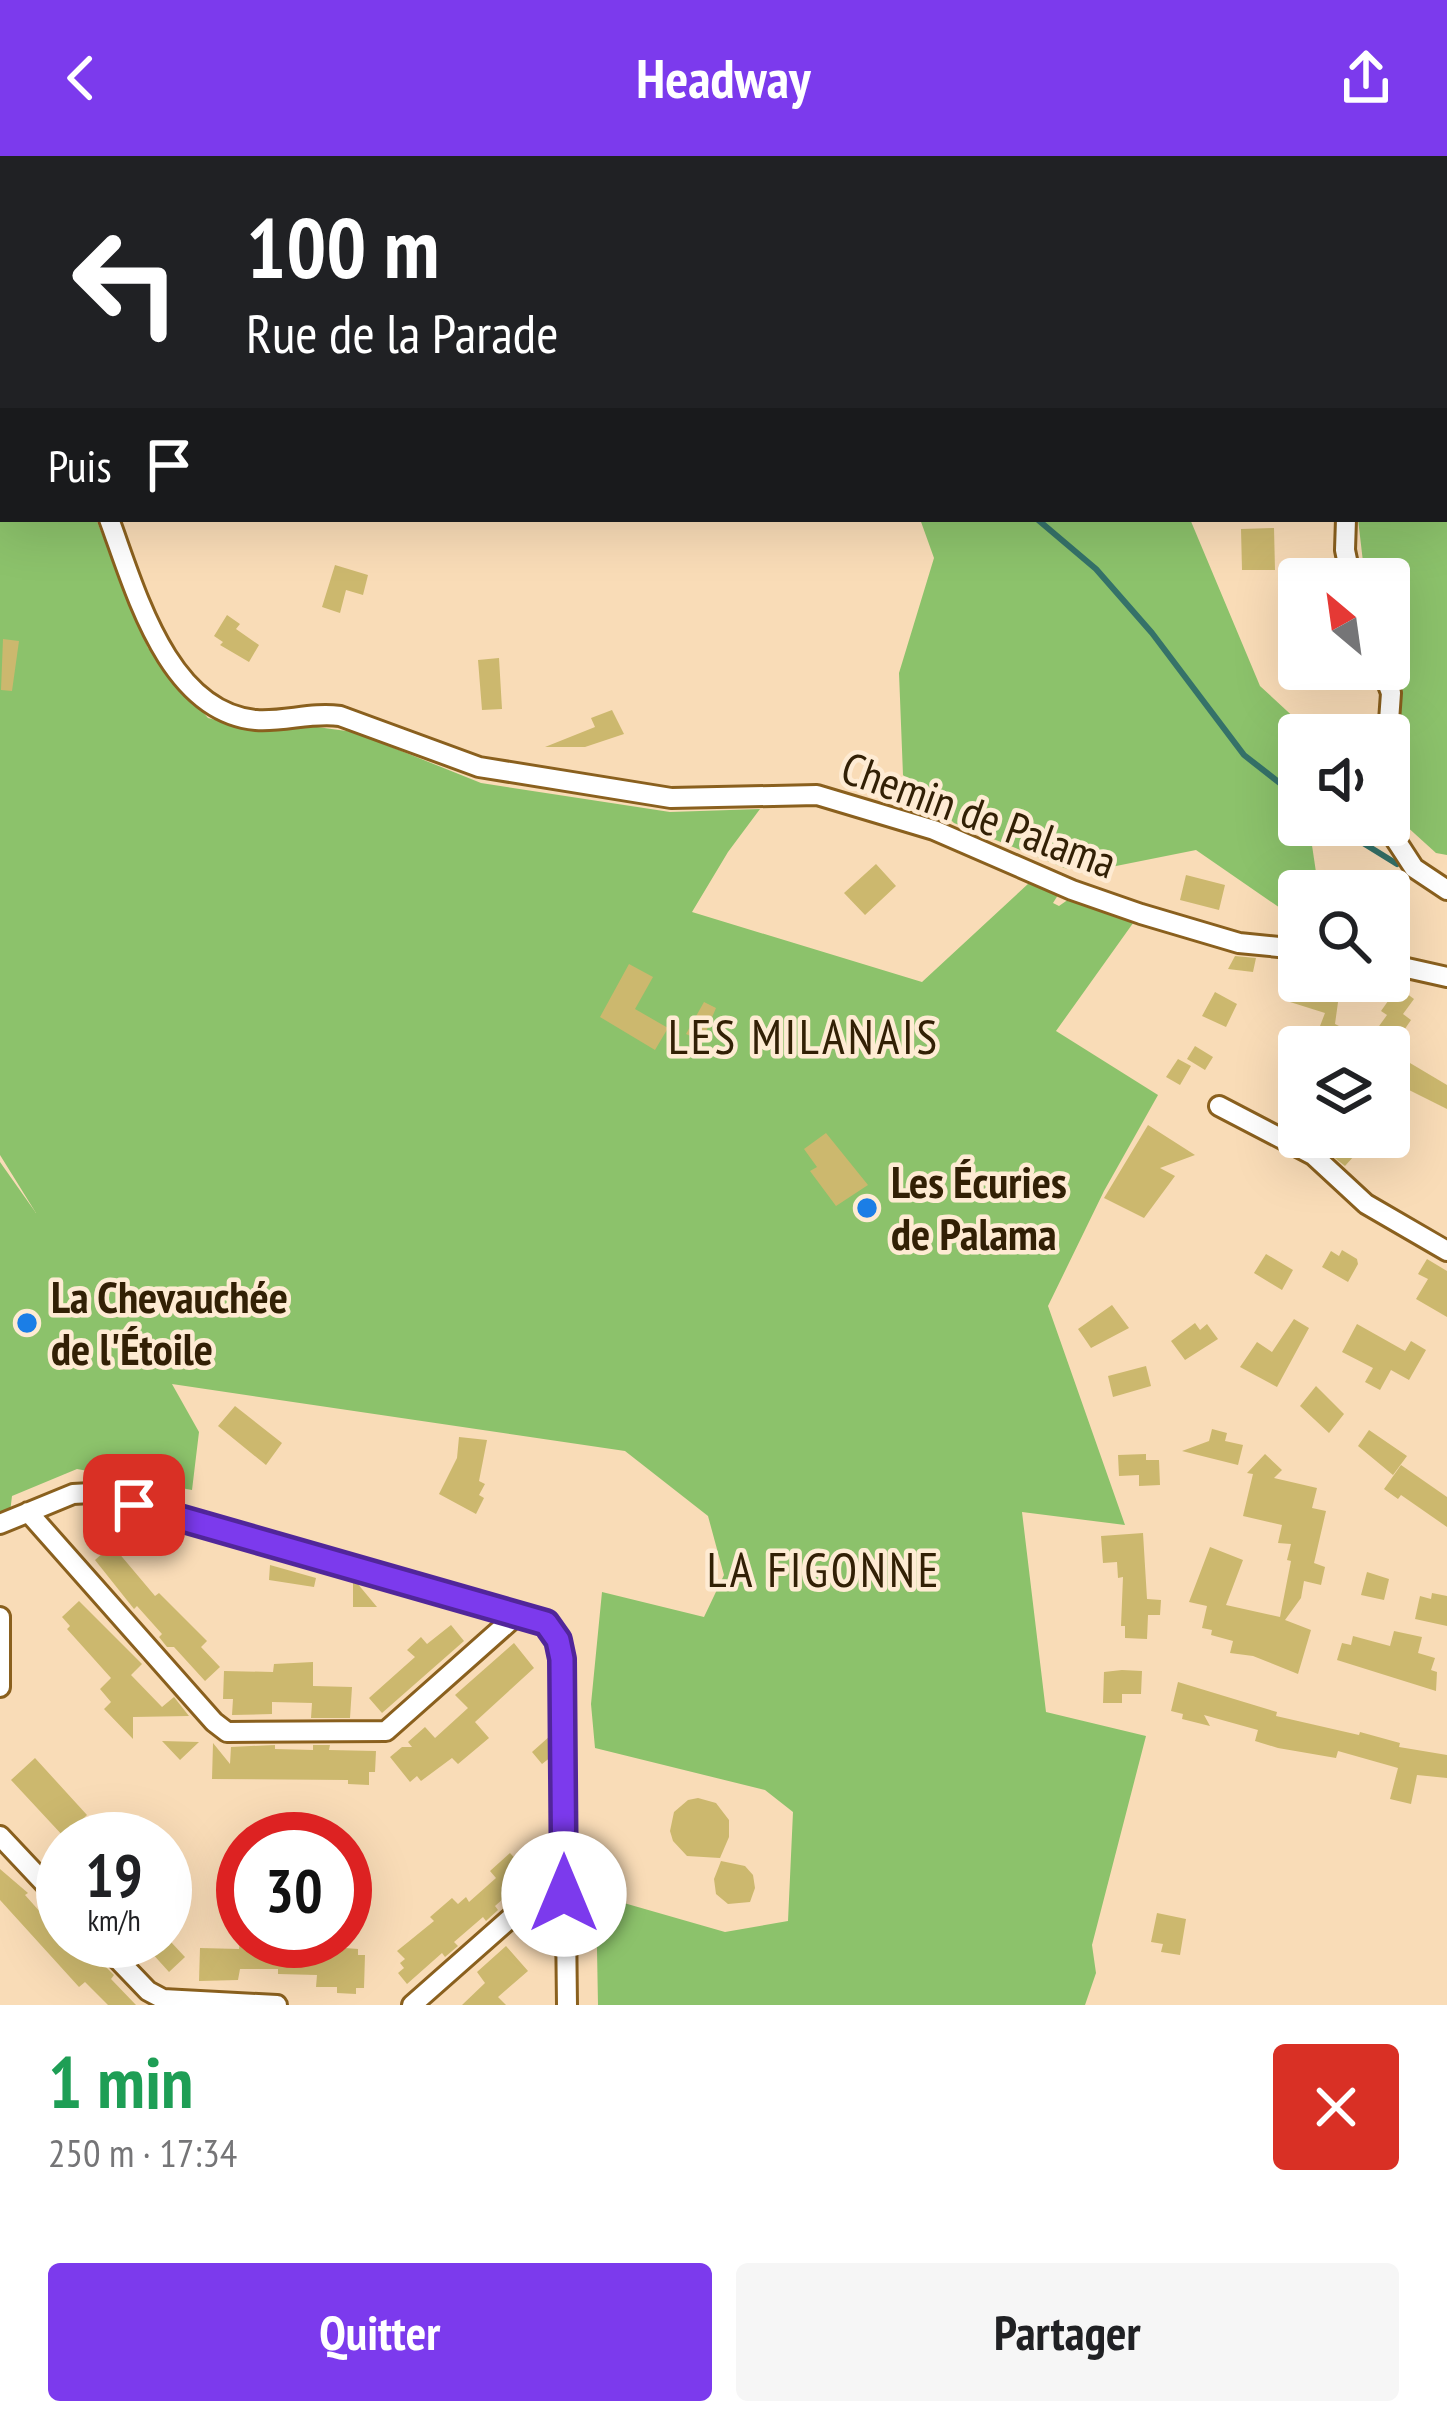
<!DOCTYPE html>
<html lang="fr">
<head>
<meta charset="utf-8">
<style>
  body { margin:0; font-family:"PT Sans Narrow",sans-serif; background:#f6f6f6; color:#202124; height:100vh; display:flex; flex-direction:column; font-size:45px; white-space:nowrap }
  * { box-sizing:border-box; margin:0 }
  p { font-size:39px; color:#757577 }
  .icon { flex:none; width:66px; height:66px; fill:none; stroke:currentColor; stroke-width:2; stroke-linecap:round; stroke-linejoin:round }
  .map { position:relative; height:1849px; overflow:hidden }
  .drawer { display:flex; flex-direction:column; background:#fff; flex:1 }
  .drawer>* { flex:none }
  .banner { position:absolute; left:0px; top:0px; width:1449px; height:366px; box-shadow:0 12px 48px #0002; background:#202124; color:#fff; overflow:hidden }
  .needle { width:78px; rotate:331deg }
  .buttons { position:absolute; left:1278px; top:402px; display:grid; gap:24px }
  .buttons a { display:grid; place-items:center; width:132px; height:132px; border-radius:12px; background:#fff; box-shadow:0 12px 48px #0002; font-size:60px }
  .speed { position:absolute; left:36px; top:1656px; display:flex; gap:24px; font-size:60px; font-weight:700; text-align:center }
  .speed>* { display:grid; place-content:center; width:156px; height:156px; border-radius:50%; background:#fff; box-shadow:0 12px 48px #0002; line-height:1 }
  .speed small { font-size:30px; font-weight:400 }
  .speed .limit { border:18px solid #d22; background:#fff; color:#111 }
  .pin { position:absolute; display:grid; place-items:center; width:102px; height:102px; color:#fff; margin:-51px; border-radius:24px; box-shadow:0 6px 18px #0006 }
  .me { position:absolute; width:132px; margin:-66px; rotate:0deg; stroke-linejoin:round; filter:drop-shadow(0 0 9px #0008) }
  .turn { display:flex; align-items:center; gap:42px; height:252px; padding:0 48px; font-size:54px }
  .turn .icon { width:156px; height:156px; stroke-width:2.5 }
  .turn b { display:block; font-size:84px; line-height:102px }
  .then { display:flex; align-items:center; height:114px; padding:0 48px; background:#0003; gap:24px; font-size:45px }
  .round { display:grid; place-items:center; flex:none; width:126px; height:126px; border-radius:12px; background:#f6f6f6 }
  .head { display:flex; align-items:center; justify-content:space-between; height:204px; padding:0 48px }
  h1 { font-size:72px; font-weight:800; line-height:90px; color:#1e9e55 }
  .cta { display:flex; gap:24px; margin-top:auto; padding:24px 48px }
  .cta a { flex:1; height:138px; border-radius:12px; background:#7c3aed; color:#fff; font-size:48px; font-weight:800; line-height:138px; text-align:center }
  .cta a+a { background:#f6f6f6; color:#202124 }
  header { display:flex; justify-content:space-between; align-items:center; height:156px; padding:0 48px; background:#7c3aed; color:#fff; font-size:54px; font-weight:800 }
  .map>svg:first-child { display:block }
  .green { fill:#8cc26b }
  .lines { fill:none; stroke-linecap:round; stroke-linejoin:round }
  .stream { stroke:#357269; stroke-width:6 }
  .building { fill:#ccb86e }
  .minor-casing { stroke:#8a601e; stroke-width:24 }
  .minor { stroke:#fff; stroke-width:18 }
  .route-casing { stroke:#51269a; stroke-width:30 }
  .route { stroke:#7c3aed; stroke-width:21 }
  .poi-dot { fill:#1b7ee6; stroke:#feebd3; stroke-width:4.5 }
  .labels { text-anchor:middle; stroke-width:9; stroke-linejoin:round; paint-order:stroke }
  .street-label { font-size:45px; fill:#322005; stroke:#feebd3 }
  .poi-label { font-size:45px; font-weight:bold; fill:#322005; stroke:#feebd3; text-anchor:start }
  .neighbourhood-label { font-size:48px; letter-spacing:3px; fill:#322005; stroke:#feebd3 }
</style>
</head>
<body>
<header><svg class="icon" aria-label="back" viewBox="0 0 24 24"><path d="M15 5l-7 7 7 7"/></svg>Headway<svg class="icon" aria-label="share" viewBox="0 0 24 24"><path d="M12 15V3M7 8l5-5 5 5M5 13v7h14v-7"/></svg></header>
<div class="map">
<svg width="1447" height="1849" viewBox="0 0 1447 1849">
  <rect width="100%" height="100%" fill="#f9dcb7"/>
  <path class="green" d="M 0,0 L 1358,0 L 3,3 L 3,113 Z
    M 1447,65 L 1447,699 L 1436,697 L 1404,668 L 1395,626 L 1401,532 L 1389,498 L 1389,423 L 1365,423 L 1358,363 L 1446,363 Z
    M 0,220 L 3,363 L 96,363 L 148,492 L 208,562 L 250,573 L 302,569 L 354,576 L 481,627 L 670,656 L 760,653 L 728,696 L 692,756 L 922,826 L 1029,727 L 1058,739 L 1053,747 L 1059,750 L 1069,743 L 1136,763 L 1056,875 L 1158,939 L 1104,1035 L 1048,1150 L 1125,1369 L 1022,1356 L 1046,1556 L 1146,1580 L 1092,1789 L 1096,1817 L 1085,1849 L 598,1849 L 596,1739 L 725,1776 L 788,1765 L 793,1656 L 765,1634 L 595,1592 L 591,1548 L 602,1436 L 704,1461 L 724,1419 L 708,1360 L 625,1295 L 172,1228 L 199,1276 L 192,1334 L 77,1313 L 12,1340 L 8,1373 L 0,1377 L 0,1006 L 36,1057 L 0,999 Z
    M 920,363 L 1190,363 L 1260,530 L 1313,579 L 1299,579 L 1299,669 L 1309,669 L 1317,723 L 1312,735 L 1299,735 L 1299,765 L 1196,694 L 1111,711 L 1067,713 L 954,667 L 903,619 L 899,517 L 934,402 Z"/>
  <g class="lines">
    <path class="stream" d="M 1012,0 L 1014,3
      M 1037,363 L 1096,413 L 1152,477 L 1244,599 L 1299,642
      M 1334,669 L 1397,708"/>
  </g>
  <path class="building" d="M 1274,372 L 1275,414 L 1242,414 L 1241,373 Z
    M 335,409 L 368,419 L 363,439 L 346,434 L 340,457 L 322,451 Z
    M 227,459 L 240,468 L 236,473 L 259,489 L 249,506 L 220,489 L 223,486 L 214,480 Z
    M 3,483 L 19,485 L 12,535 L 1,534 Z
    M 499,502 L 502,553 L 482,554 L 478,504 Z
    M 612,554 L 624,578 L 585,591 L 545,591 L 595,571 L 591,562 Z
    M 876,708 L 896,730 L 865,759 L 844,737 Z
    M 1186,719 L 1225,729 L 1219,754 L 1180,744 Z
    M 1235,800 L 1256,802 L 1253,816 L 1228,813 Z
    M 629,808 L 653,821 L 635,853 L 668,872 L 655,894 L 600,861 Z
    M 1301,825 L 1356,825 L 1354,842 L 1339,839 L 1335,868 L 1341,871 L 1332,891 L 1312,891 L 1325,857 L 1290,846 Z
    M 1398,831 L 1414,843 L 1403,858 L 1411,864 L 1396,886 L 1408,894 L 1389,923 L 1389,891 L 1364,891 L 1387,859 L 1381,855 Z
    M 1215,836 L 1237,848 L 1226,871 L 1202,860 Z
    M 704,846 L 716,852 L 702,885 L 686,878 Z
    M 1195,890 L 1213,901 L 1205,914 L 1187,903 Z
    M 1178,903 L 1191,910 L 1180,929 L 1166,921 Z
    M 1410,907 L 1447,929 L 1447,953 L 1393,926 Z
    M 1148,969 L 1195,999 L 1160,1012 L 1175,1020 L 1144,1062 L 1104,1042 Z
    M 826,977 L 868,1029 L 836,1050 L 810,1015 L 817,1011 L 804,993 Z
    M 1308,981 L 1371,981 L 1345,1010 Z
    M 1342,1094 L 1357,1103 L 1358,1108 L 1348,1126 L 1322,1111 L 1331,1095 L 1339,1100 Z
    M 1266,1098 L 1293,1114 L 1282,1134 L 1254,1117 Z
    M 1427,1103 L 1447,1115 L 1447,1161 L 1416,1143 L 1428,1123 L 1418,1118 Z
    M 1112,1149 L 1129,1172 L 1091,1192 L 1078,1173 Z
    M 1294,1163 L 1309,1172 L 1277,1231 L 1240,1211 L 1257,1186 L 1272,1196 Z
    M 1195,1167 L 1200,1174 L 1207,1168 L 1218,1183 L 1185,1204 L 1171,1185 Z
    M 1357,1168 L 1405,1195 L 1411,1185 L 1426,1194 L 1409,1224 L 1391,1214 L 1380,1234 L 1365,1226 L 1373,1212 L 1342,1196 Z
    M 1146,1210 L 1151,1230 L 1113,1241 L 1108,1220 Z
    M 1316,1230 L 1344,1258 L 1329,1277 L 1300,1250 Z
    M 235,1250 L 282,1287 L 266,1309 L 218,1270 Z
    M 1212,1273 L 1227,1277 L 1225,1285 L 1243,1289 L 1238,1309 L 1182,1295 L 1209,1285 Z
    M 1369,1274 L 1407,1300 L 1393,1319 L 1358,1290 Z
    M 459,1281 L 487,1284 L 479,1325 L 485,1328 L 479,1339 L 484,1342 L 476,1358 L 439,1338 L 457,1302 Z
    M 1146,1298 L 1146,1304 L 1159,1304 L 1160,1329 L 1139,1330 L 1139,1319 L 1119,1320 L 1118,1299 Z
    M 1265,1298 L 1282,1314 L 1274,1322 L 1317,1332 L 1312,1352 L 1326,1355 L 1314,1407 L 1325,1411 L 1321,1429 L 1304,1425 L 1301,1442 L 1285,1464 L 1311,1474 L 1298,1518 L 1253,1500 L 1230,1497 L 1233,1485 L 1211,1479 L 1212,1474 L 1202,1472 L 1207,1450 L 1189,1446 L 1210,1391 L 1243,1404 L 1226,1449 L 1280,1461 L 1291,1405 L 1287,1404 L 1291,1388 L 1278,1387 L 1282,1369 L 1243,1360 L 1253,1318 L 1247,1317 Z
    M 1401,1309 L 1447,1341 L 1447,1371 L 1401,1339 L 1398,1343 L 1384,1333 Z
    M 1143,1377 L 1147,1443 L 1161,1444 L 1160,1459 L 1148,1459 L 1147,1483 L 1125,1482 L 1125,1470 L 1121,1470 L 1123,1421 L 1118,1422 L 1117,1406 L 1103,1407 L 1101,1380 Z
    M 112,1389 L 155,1440 L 159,1437 L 207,1485 L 201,1491 L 220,1511 L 205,1525 L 174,1491 L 167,1491 L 159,1481 L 162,1478 L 137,1450 L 134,1453 L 95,1404 Z
    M 270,1409 L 316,1422 L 314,1431 L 269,1424 Z
    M 1367,1416 L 1389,1423 L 1384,1444 L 1361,1439 Z
    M 353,1426 L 357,1427 L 377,1451 L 353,1451 Z
    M 1432,1437 L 1447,1440 L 1447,1470 L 1415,1463 L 1420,1440 L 1431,1443 Z
    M 79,1445 L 142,1508 L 131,1519 L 162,1551 L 174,1541 L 189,1560 L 133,1561 L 133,1583 L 104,1553 L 111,1546 L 100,1533 L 111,1522 L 67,1473 L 70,1470 L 62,1461 Z
    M 451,1469 L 464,1485 L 382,1557 L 369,1542 L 415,1501 L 407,1494 L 421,1481 L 427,1488 Z
    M 1394,1475 L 1422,1481 L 1418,1497 L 1435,1502 L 1431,1514 L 1437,1516 L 1436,1535 L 1337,1504 L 1342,1487 L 1351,1489 L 1353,1480 L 1390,1490 Z
    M 514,1487 L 534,1512 L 475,1566 L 489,1582 L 458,1608 L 452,1602 L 421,1625 L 417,1620 L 410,1626 L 390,1601 L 402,1591 L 412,1591 L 408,1586 L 425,1571 L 435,1582 L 468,1552 L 455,1539 Z
    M 313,1506 L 313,1530 L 352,1531 L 350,1562 L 311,1562 L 312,1547 L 272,1546 L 272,1558 L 232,1559 L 233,1543 L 223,1543 L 224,1515 L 273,1516 L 274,1508 Z
    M 1122,1514 L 1142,1515 L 1141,1538 L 1122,1538 L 1122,1547 L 1103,1547 L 1104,1516 Z
    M 1178,1526 L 1277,1556 L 1276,1560 L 1359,1579 L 1360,1576 L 1400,1587 L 1399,1591 L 1447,1599 L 1447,1622 L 1417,1619 L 1411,1648 L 1390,1643 L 1398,1612 L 1338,1595 L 1336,1602 L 1278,1592 L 1255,1585 L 1258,1574 L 1204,1559 L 1210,1570 L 1182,1563 L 1183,1558 L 1171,1555 Z
    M 550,1580 L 551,1601 L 542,1608 L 532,1596 Z
    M 162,1585 L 199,1586 L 180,1604 Z
    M 213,1587 L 230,1608 L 231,1591 L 275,1589 L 275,1593 L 313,1594 L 313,1589 L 330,1589 L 329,1594 L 376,1595 L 375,1616 L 369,1616 L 369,1629 L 348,1628 L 348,1624 L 212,1623 Z
    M 35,1602 L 87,1659 L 64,1681 L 11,1624 Z
    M 698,1642 L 716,1647 L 729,1664 L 729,1681 L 720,1702 L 687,1700 L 673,1685 L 670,1675 L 674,1656 L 688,1644 Z
    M 510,1697 L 530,1719 L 495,1750 L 498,1754 L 486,1765 L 483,1761 L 454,1786 L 458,1790 L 445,1801 L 442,1797 L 407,1828 L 398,1817 L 404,1812 L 400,1807 L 405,1803 L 397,1795 L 434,1765 L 430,1761 L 452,1742 L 458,1748 L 466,1741 L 469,1746 L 496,1722 L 490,1715 Z
    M 721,1705 L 745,1710 L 753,1719 L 755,1732 L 750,1746 L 728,1748 L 716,1738 L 714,1723 Z
    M 0,1713 L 28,1737 L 25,1739 L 50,1767 L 54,1764 L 63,1774 L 63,1785 L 74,1785 L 100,1811 L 103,1808 L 114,1819 L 111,1823 L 136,1849 L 108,1849 L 85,1826 L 79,1831 L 0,1744 Z
    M 1157,1757 L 1186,1763 L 1180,1799 L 1161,1796 L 1163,1788 L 1151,1786 Z
    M 141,1785 L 170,1785 L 185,1801 L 169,1816 Z
    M 240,1785 L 319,1785 L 319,1790 L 358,1793 L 358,1799 L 365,1799 L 364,1832 L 356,1832 L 356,1838 L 337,1837 L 337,1831 L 316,1831 L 317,1819 L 278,1818 L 278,1813 L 240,1813 L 238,1824 L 199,1825 L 200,1792 L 239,1793 Z
    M 506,1790 L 528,1815 L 498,1841 L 506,1849 L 462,1849 L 485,1827 L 477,1816 Z"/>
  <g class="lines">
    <g class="minor-casing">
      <path id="minor" d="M 1353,3 L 1354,0
        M 0,135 L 3,142
        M 0,200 L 3,199
        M 109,363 C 135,433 167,556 256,564 C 285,566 311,556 340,560 L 479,611 L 671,642 L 817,639 L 934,674 L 1072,734 L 1141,758 L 1239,787 L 1299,793
        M 1346,363 L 1345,394 L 1351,423
        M 1382,513 L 1391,537 L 1388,579
        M 1386,669 L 1414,712 L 1447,734
        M 1389,808 L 1447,821
        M 1219,950 L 1313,999 L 1366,1048 L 1447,1095
        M 28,1356 L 214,1566 L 227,1576 L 386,1575 L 518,1458
        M 0,1368 L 73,1338 L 91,1337 L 546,1467 L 558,1484 L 563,1503 L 567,1849
        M 0,1461 L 0,1531
        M 0,1680 L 63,1747
        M 100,1785 L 148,1835 L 163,1843 L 277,1849
        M 412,1849 L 522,1752 L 539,1742 L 564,1738"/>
    </g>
    <use href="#minor" class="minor"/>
  </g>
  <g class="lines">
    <g class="route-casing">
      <path id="route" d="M 134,1349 L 546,1467 L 558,1484 L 562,1503 L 564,1738"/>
    </g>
    <use href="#route" class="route"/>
  </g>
  <g class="poi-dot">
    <circle cx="867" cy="1052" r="12"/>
    <circle cx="27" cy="1167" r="12"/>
  </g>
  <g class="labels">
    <g class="street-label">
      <text transform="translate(979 659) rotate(20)" y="16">Chemin de Palama</text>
    </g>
    <g class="poi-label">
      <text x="891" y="1042">Les Écuries<tspan x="891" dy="52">de Palama</tspan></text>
      <text x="51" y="1157">La Chevauchée<tspan x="51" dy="52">de l'Étoile</tspan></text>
    </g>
    <g class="neighbourhood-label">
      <text x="804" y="898">LES MILANAIS</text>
      <text x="824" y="1431">LA FIGONNE</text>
    </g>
  </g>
</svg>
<div class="buttons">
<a><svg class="needle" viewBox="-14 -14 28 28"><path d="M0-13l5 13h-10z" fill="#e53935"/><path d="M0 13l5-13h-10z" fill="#757577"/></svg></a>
<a><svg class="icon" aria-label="sound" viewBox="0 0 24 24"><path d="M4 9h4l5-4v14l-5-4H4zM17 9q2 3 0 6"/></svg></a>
<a><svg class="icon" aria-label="search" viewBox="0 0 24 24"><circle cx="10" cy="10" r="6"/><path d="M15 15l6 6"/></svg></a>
<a><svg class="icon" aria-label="layers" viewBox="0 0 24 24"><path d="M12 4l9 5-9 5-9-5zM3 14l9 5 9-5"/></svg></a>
</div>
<div class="speed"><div>19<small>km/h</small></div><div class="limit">30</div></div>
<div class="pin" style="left:134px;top:1349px;background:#d93025"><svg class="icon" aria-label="arrive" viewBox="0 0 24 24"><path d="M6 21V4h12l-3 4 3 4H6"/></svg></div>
<svg class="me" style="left:564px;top:1738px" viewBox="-20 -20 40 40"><circle r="19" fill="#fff"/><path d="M0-13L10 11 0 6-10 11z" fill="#7c3aed"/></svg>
<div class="banner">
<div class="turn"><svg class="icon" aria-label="left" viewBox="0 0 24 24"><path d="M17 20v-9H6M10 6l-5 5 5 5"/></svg><div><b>100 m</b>Rue de la Parade</div></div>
<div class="then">Puis<svg class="icon" aria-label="arrive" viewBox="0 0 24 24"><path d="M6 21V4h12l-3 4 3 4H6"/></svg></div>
</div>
</div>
<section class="drawer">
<div class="head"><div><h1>1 min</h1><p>250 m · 17:34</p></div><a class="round" style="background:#d93025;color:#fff"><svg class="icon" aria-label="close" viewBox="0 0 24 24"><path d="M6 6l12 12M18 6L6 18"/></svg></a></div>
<div class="cta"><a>Quitter</a><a>Partager</a></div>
</section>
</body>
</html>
